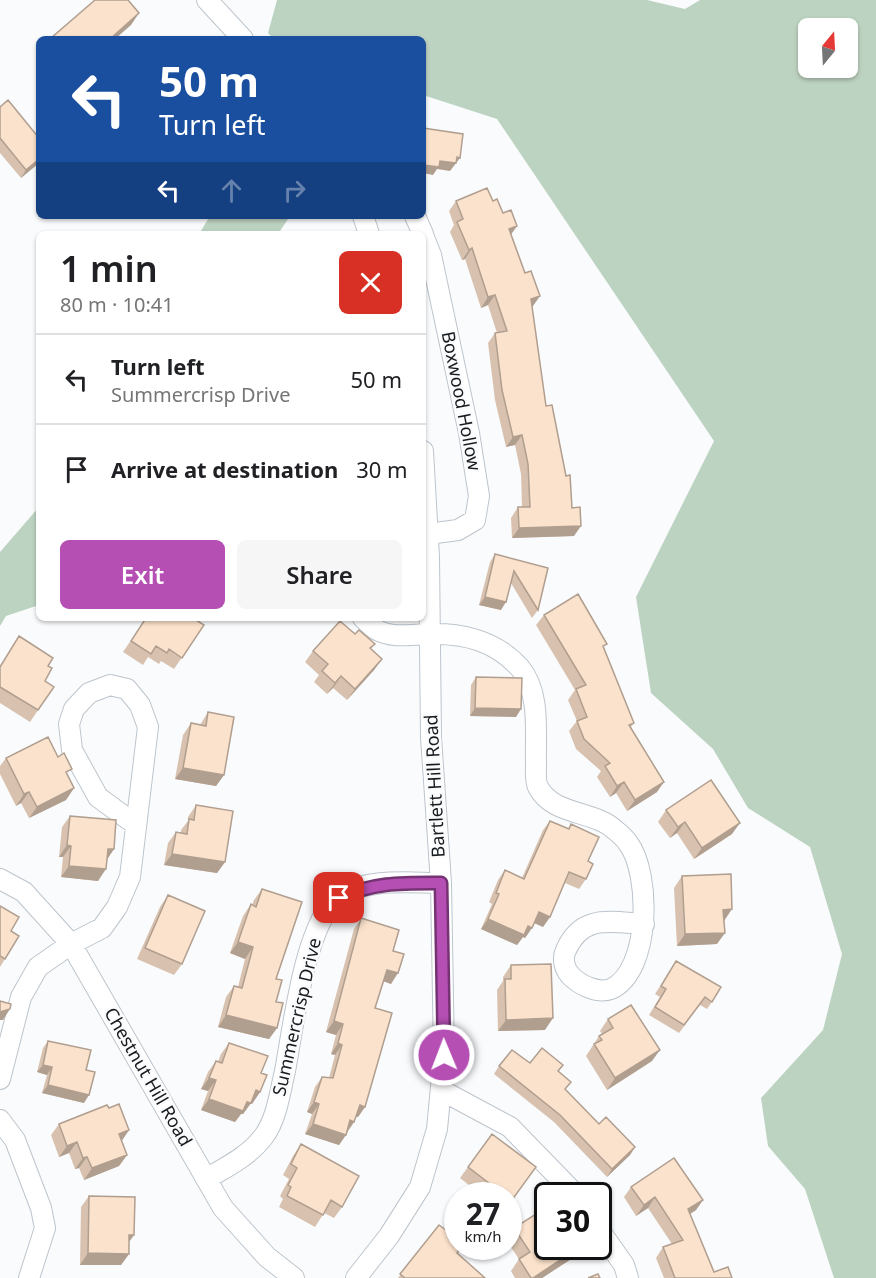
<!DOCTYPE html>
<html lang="en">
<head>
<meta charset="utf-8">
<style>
  body { margin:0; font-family:"Noto Sans",sans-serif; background:#f6f6f6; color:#202124; height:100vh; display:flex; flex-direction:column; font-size:22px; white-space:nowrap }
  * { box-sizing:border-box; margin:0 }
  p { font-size:20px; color:#757577 }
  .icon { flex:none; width:33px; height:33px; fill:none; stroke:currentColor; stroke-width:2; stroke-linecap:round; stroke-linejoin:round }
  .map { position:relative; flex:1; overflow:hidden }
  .side { position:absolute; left:36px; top:231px; width:390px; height:390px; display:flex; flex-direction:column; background:#fff; border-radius:9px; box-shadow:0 2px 4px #0004 }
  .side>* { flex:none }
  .hud { position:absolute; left:36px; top:36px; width:390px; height:183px; border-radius:9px; box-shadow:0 2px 4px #0004; background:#1a4fa0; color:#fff; overflow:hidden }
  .needle { width:39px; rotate:18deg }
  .controls { position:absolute; left:798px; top:18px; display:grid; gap:12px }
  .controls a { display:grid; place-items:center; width:60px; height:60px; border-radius:9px; background:#fff; box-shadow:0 2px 4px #0004; font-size:30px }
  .speed { position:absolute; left:444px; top:1182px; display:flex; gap:12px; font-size:30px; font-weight:700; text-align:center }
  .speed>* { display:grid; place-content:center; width:78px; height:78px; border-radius:50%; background:#fff; box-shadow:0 2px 4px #0004; line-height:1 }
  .speed small { font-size:15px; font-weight:400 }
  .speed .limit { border:3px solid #111; border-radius:9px; background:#fff; color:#111 }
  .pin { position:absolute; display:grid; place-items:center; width:51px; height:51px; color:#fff; margin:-26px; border-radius:12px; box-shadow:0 3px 9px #0006 }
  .me { position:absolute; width:66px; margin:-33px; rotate:359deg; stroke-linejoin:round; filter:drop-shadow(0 0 4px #0008) }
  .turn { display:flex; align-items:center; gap:21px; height:126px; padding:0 24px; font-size:27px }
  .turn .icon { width:78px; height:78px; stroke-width:2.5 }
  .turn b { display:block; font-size:42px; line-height:51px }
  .lanes { display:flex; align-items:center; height:57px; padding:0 24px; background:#0003; justify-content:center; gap:30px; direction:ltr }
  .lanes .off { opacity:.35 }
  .round { display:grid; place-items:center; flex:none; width:63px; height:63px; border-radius:9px; background:#f6f6f6 }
  .summary { display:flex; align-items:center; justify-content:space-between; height:102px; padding:0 24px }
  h1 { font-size:36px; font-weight:600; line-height:45px }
  .cta { display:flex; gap:12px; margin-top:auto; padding:12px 24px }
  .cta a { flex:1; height:69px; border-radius:9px; background:#b54fb3; color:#fff; font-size:24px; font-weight:600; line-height:69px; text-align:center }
  .cta a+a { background:#f6f6f6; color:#202124 }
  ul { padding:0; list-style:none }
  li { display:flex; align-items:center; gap:18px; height:90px; padding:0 24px; border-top:2px solid #e0e0e0 }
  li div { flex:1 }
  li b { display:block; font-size:22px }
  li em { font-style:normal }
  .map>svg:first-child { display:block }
  .green { fill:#bdd3c1; fill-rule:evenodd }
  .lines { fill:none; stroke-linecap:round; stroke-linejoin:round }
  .minor-casing { stroke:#bcc5cd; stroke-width:22 }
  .minor { stroke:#fff; stroke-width:20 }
  .wall { fill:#d8c2af }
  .shaded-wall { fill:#b09e8f }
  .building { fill:#fbe2cc; stroke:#b09e8f; stroke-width:1.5 }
  .route-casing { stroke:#763374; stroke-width:15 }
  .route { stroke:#b54fb3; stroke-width:10 }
  .labels { text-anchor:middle; stroke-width:5; stroke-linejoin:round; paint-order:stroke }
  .street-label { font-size:18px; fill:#181b1e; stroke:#fafbfd }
</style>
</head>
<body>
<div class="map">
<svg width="876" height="1278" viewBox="0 0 876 1278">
  <rect width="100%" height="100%" fill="#fafbfd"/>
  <path class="green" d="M 277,0 L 647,0 L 685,9 L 700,0 L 876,0 L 876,1278 L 834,1278 L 805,1189 L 768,1146 L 761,1098 L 823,1030 L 842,954 L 810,847 L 748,808 L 713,749 L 651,693 L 636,597 L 714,441 L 497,119 L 423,95 L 423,39 L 274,39 L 268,33 ZM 808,28 L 848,28 L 848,68 L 808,68 Z
    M 210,216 L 290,216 L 278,234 L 199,234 Z
    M 39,507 L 39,605 L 6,616 L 0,626 L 0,552 Z"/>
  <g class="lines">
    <g class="minor-casing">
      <path id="minor" d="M 207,0 L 243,39
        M 363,216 L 369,234
        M 415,216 L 423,234
        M 423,235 L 431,255 L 469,433 L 479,496 L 475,520 L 458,530 L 428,534
        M 363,618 C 367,622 372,627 377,630 C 394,639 412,634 430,634 C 465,633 496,641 520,668 C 541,693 535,733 536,764 C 536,771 535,781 538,787 C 553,816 594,810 615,830 C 620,834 625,838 628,843 C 651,873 651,971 611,989 C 598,994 579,985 570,975 C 564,968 562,958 566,950 C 582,914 610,922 644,924
        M 0,879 L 24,892 L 71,944 L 223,1208 L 267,1257 L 294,1278
        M 0,1079 L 21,997 L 38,967 L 71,944 L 102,928 L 117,907 L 130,877 L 148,727 L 140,705 L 127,689 L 110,685 L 89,693 L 74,709 L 69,724 L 72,750 L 98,797 L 136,825
        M 441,1090 L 510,1127 L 577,1196
        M 0,1120 L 15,1140 L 41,1208 L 45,1228 L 29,1278
        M 206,1179 C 228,1166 249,1156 264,1136 C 277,1118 280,1092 285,1071 C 293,1029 305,923 338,898 C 365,877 409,883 441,883
        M 598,1228 L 624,1265 L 628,1278
        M 356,1278 L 389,1236 L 420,1187 L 437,1129 L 444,1055 L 441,883 L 431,737 L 429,557 L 423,451"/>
    </g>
    <use href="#minor" class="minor"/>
  </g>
  <path class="wall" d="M 0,107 L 39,138 L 39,163 L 21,178 L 0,153 Z
    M 456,201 L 493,201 L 511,234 L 525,273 L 540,296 L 532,306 L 546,406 L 572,508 L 574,536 L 512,538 L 511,518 L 518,507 L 522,507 L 521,474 L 515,445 L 506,447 L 495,400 L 488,343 L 495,333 L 497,333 L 488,305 L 481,308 L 465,259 L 462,260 L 450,232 L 454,225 L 449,211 Z
    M 495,554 L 548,568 L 538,610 L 532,618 L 511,583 L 501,610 L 479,605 L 490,562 Z
    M 544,615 L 604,648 L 634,723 L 631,727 L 657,792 L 627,811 L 616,793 L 610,797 L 597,777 L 601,771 L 576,749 L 569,731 L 577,721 L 568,700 L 575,690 L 536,625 Z
    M 146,618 L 204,625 L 174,669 L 161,661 L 159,664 L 148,657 L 143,665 L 123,652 Z
    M 355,634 L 375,644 L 371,649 L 382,659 L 374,670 L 347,700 L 333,688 L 327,694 L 314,682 L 319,675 L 305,662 L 313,651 Z
    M 19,636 L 45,681 L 38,710 L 30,722 L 0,703 L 0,666 Z
    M 476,677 L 516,717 L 470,716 L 471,685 Z
    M 208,712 L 224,775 L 216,786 L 175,779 L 183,735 L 191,723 L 200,725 Z
    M 6,758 L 68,775 L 74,788 L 66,800 L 29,818 L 21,803 L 16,806 L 0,774 L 0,766 Z
    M 196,805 L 225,862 L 217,873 L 164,865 L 168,843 L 176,832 L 181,833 L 181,830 L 188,821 L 188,817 Z
    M 666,810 L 732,834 L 694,859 L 677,833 L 670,838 L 658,822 Z
    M 70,816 L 114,849 L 107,859 L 98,881 L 61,877 L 63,857 L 59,857 L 62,827 Z
    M 550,821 L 568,829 L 571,824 L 588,861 L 586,879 L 579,889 L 565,883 L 550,917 L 543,927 L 535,923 L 525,938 L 523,937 L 517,945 L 481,929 L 492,904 L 489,902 L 498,880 L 505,870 L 522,878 L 543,830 Z
    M 682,876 L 724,921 L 717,944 L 677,946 L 674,888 Z
    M 262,889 L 276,979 L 277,1028 L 269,1039 L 218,1027 L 226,997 L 234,986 L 238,987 L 245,959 L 230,953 L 243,916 L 251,904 L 252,905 L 254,900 Z
    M 168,895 L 182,964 L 174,975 L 137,959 L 160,907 Z
    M 0,906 L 11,931 L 5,959 L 0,967 Z
    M 361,918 L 393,951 L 391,984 L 383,981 L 375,1008 L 365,1107 L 358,1117 L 356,1117 L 354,1122 L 339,1145 L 305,1134 L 312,1114 L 307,1112 L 315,1087 L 322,1077 L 329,1078 L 335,1055 L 331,1054 L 336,1035 L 326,1032 L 354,929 Z
    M 676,961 L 712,1002 L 707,1009 L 700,1005 L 679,1033 L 649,1015 L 660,997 L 655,994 Z
    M 511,965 L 545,1030 L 498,1031 L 497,990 L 503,981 L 503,977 Z
    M 608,1019 L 652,1061 L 607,1090 L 586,1056 L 599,1036 L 602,1034 L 600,1031 Z
    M 48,1041 L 86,1070 L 84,1103 L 42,1093 L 47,1075 L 37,1072 L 43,1048 Z
    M 229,1043 L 261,1073 L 260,1092 L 252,1104 L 251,1103 L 243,1114 L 241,1114 L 235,1122 L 201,1110 L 208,1091 L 201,1089 L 208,1072 L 216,1061 L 218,1062 L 221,1054 Z
    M 530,1063 L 559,1071 L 565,1090 L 599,1124 L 635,1147 L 630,1155 L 607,1177 L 554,1122 L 494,1074 L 499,1066 Z
    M 109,1108 L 129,1130 L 122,1140 L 127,1155 L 119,1166 L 84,1180 L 79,1168 L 75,1169 L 69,1153 L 59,1157 L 51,1135 L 59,1124 Z
    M 492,1134 L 536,1167 L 508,1205 L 508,1196 L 483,1196 L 460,1178 Z
    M 301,1144 L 342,1207 L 334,1218 L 324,1213 L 315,1227 L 279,1207 L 283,1199 L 280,1196 L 289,1179 L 283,1175 L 293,1156 Z
    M 631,1187 L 703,1200 L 696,1210 L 690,1214 L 714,1272 L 732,1278 L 664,1278 L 656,1258 L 663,1247 L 672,1244 L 648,1208 L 636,1216 L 624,1197 Z
    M 89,1196 L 134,1235 L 129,1242 L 129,1254 L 121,1265 L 80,1265 L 81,1207 Z
    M 439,1225 L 458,1253 L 485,1278 L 398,1278 Z
    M 514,1228 L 582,1252 L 542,1278 L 515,1278 L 511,1271 L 519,1259 L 508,1243 L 508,1236 Z"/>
  <path class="shaded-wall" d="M 139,13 L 131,25 L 115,39 L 110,39 Z
    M 457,157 L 460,158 L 450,171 L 437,169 L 433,175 L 423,173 L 423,165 Z
    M 39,159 L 39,163 L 21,178 L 26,170 Z
    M 517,226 L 510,236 L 509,229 Z
    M 472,248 L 465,259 L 462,260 L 469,250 Z
    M 495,295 L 488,305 L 481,308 L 488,297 Z
    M 540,296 L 533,306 L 524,309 L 531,299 Z
    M 522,435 L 515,445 L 506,447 L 513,437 Z
    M 581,526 L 574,536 L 512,538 L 519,528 Z
    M 485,597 L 506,602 L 501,610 L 479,605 Z
    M 382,659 L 374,670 L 347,700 L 355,689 Z
    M 341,676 L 333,688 L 327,694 L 335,683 Z
    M 475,708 L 521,709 L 516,717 L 470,716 Z
    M 183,768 L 224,775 L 216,786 L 175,779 Z
    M 624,782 L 616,793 L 610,797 L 617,786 Z
    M 664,782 L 657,792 L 627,811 L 635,800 Z
    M 74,788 L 66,800 L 29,818 L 37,807 Z
    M 29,792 L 21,803 L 16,806 L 24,794 Z
    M 685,822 L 677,833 L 670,838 L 678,827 Z
    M 740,823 L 732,834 L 694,859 L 702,848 Z
    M 67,845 L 71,846 L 63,857 L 59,857 Z
    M 108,849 L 114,849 L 106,861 Z
    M 172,854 L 225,862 L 217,873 L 164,865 Z
    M 69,866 L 106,869 L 98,881 L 61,877 Z
    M 732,909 L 724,921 L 723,910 Z
    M 539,912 L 550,917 L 543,927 L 532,922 Z
    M 488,919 L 528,926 L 532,928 L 525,938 L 523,937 L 517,945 L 481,929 Z
    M 725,933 L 717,944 L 677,946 L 685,934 Z
    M 238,942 L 253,947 L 245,959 L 230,953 Z
    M 387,970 L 398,973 L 391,984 L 380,980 Z
    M 10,1009 L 3,1020 L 0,1020 L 0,1012 Z
    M 226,1015 L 277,1028 L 269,1039 L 218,1027 Z
    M 553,1018 L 545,1030 L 498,1031 L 506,1020 Z
    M 334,1021 L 343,1024 L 336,1035 L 326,1032 Z
    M 338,1043 L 342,1045 L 335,1055 L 331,1054 Z
    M 660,1050 L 652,1061 L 607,1090 L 615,1078 Z
    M 43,1065 L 52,1067 L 47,1075 L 37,1072 Z
    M 209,1078 L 216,1080 L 208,1091 L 201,1089 Z
    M 48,1085 L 89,1095 L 84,1103 L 42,1093 Z
    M 256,1090 L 260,1092 L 252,1104 L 251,1103 L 243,1114 L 241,1114 L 235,1122 L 201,1110 L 209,1099 Z
    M 314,1102 L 319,1104 L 312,1114 L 307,1112 Z
    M 360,1105 L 365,1107 L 358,1117 L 353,1116 Z
    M 350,1120 L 354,1122 L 347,1132 L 343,1131 Z
    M 313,1124 L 346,1135 L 339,1145 L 305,1134 Z
    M 129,1130 L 121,1142 L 119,1134 Z
    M 77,1142 L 69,1153 L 59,1157 L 67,1146 Z
    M 635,1147 L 630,1155 L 607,1177 L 612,1169 Z
    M 127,1155 L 119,1166 L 84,1180 L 92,1168 Z
    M 87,1157 L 79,1168 L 75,1169 L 83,1158 Z
    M 655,1197 L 648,1208 L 636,1216 L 644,1205 Z
    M 703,1200 L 696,1210 L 681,1220 L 688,1209 Z
    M 129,1235 L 134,1235 L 126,1246 Z
    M 581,1246 L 586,1246 L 582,1252 L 542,1278 L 533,1278 Z
    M 88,1253 L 129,1254 L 121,1265 L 80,1265 Z"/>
  <path class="building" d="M 95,0 L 128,0 L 139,13 L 110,39 L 52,39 L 51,38 Z
    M 8,100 L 39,138 L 39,159 L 26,170 L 0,138 L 0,107 Z
    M 423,128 L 463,134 L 460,158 L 457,157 L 456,163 L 440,161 L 439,167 L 423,165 Z
    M 487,188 L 493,201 L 497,199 L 503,213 L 511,210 L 517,226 L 509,229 L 525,273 L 531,271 L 540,296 L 531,299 L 546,406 L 552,405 L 566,476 L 570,475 L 572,508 L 580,507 L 581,526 L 519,528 L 518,507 L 530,507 L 528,464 L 522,435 L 513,437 L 502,390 L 495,333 L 507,331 L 495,295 L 488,297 L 472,248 L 469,250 L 457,222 L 463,219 L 456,201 Z
    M 495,554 L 548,568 L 538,610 L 514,571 L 506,602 L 485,597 Z
    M 578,594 L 607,644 L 603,646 L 634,723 L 629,725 L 664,782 L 635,800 L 624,782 L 617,786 L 605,766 L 610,763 L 584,739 L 577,721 L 587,717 L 576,689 L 586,685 L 544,615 Z
    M 146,618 L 193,618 L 204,625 L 182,658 L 169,649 L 167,653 L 156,646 L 151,654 L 131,641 Z
    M 340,621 L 355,634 L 359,630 L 375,644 L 370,648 L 382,659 L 355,689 L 341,676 L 335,683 L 322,671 L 328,664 L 313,651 Z
    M 19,636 L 53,658 L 48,666 L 52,668 L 45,681 L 54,687 L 38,710 L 0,687 L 0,667 Z
    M 476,677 L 522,678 L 521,709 L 475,708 Z
    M 208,712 L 234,717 L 224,775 L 183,768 L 191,723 L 206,726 Z
    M 48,737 L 58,757 L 64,753 L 72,769 L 66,772 L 74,788 L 37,807 L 29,792 L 24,794 L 6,758 Z
    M 711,780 L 740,823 L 702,848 L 685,822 L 678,827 L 666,810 Z
    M 196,805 L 233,811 L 225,862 L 172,854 L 176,832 L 187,834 L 189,819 L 194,820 Z
    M 70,816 L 116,820 L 114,849 L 108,849 L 106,869 L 69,866 L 71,846 L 67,845 Z
    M 550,821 L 569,829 L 571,824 L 599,837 L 588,861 L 593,864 L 586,879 L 569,872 L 550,917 L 539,912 L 532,928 L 528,926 L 524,935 L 488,919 L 499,894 L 496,893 L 505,870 L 524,879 Z
    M 731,874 L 732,909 L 723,910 L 725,933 L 685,934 L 682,876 Z
    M 262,889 L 302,902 L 276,979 L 282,980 L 276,1002 L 283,1003 L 277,1028 L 226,1015 L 234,986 L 242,988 L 253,947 L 238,942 L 251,904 L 256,907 Z
    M 168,895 L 205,911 L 182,964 L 145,948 Z
    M 0,906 L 19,917 L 11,931 L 19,936 L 5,959 L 0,956 Z
    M 361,918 L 399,930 L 393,951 L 404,954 L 398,973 L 387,970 L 375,1008 L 392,1013 L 365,1107 L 360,1105 L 354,1122 L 350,1120 L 346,1135 L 313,1124 L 319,1104 L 314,1102 L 322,1077 L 333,1078 L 342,1045 L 338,1043 L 343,1024 L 334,1021 Z
    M 676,961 L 721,987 L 712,1002 L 705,997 L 684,1025 L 655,1007 L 666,989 L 661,986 Z
    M 551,964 L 553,1018 L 506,1020 L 505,979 L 511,979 L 511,965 Z
    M 0,1001 L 11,1004 L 10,1009 L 0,1012 Z
    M 631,1005 L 660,1050 L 615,1078 L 594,1044 L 602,1040 L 599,1036 L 613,1028 L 608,1019 Z
    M 48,1041 L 91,1050 L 86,1070 L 95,1072 L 89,1095 L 48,1085 L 52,1067 L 43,1065 Z
    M 229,1043 L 268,1056 L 261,1073 L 267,1075 L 260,1092 L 256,1090 L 251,1103 L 247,1102 L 243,1111 L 209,1099 L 216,1080 L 209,1078 L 216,1061 L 222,1063 Z
    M 542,1048 L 563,1065 L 558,1071 L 571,1082 L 565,1089 L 599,1124 L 606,1117 L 635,1147 L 612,1169 L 560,1115 L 499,1066 L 512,1050 L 530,1063 Z
    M 119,1104 L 129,1130 L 119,1134 L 127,1155 L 92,1168 L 87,1157 L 83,1158 L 77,1142 L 67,1146 L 59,1124 L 107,1105 L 109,1108 Z
    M 492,1134 L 536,1167 L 512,1200 L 508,1197 L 508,1196 L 506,1196 L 468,1167 Z
    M 301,1144 L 359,1176 L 342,1207 L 331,1200 L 323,1215 L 287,1196 L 291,1187 L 288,1185 L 297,1168 L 291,1164 Z
    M 674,1158 L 703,1200 L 688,1209 L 714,1272 L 728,1267 L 732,1278 L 675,1278 L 663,1247 L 683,1240 L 655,1197 L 644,1205 L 631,1187 Z
    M 89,1196 L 135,1197 L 134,1235 L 129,1235 L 129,1254 L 88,1253 Z
    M 547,1207 L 548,1246 L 581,1246 L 533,1278 L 531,1278 L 519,1259 L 530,1252 L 514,1228 Z
    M 439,1225 L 458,1239 L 458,1246 L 462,1246 L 457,1253 L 485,1278 L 405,1278 L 400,1274 Z
    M 598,1274 L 600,1278 L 588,1278 Z"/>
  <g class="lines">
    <g class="route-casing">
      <path id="route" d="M 339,898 C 375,882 402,883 441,883 L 444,1055"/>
    </g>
    <use href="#route" class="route"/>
  </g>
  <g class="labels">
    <g class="street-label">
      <text transform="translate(461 401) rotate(79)" y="6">Boxwood Hollow</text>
      <text transform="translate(435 786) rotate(-93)" y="6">Bartlett Hill Road</text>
      <text transform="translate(297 1017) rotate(-77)" y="6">Summercrisp Drive</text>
      <text transform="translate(148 1077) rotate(60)" y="6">Chestnut Hill Road</text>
    </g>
  </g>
</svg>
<div class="controls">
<a><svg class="needle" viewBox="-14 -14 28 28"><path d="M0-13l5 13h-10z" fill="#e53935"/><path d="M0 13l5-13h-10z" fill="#757577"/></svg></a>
</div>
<div class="speed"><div>27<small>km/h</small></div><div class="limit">30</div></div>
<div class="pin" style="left:339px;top:898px;background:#d93025"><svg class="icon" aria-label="arrive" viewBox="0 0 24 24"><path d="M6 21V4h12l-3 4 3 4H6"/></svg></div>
<svg class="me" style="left:444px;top:1055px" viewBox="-20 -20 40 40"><circle r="17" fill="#b54fb3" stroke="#fff" stroke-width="3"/><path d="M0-11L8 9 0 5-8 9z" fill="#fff"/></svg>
<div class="hud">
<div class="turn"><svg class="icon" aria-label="left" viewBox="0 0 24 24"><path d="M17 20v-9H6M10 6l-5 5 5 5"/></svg><div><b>50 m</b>Turn left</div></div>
<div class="lanes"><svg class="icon" aria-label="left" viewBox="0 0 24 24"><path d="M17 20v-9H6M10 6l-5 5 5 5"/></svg><svg class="icon off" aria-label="ahead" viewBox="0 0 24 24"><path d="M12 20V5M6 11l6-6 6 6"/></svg><svg class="icon off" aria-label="right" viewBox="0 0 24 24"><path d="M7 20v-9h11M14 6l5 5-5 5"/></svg></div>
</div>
<section class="side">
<div class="summary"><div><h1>1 min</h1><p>80 m · 10:41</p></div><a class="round" style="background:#d93025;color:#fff"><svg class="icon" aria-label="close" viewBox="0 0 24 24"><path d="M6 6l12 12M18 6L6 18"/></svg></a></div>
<ul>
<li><svg class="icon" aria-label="left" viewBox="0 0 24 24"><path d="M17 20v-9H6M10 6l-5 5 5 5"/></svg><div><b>Turn left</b><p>Summercrisp Drive</p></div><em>50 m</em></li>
<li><svg class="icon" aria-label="arrive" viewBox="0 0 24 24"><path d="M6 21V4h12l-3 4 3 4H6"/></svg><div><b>Arrive at destination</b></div><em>30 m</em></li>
</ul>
<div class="cta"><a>Exit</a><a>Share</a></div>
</section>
</div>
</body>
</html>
